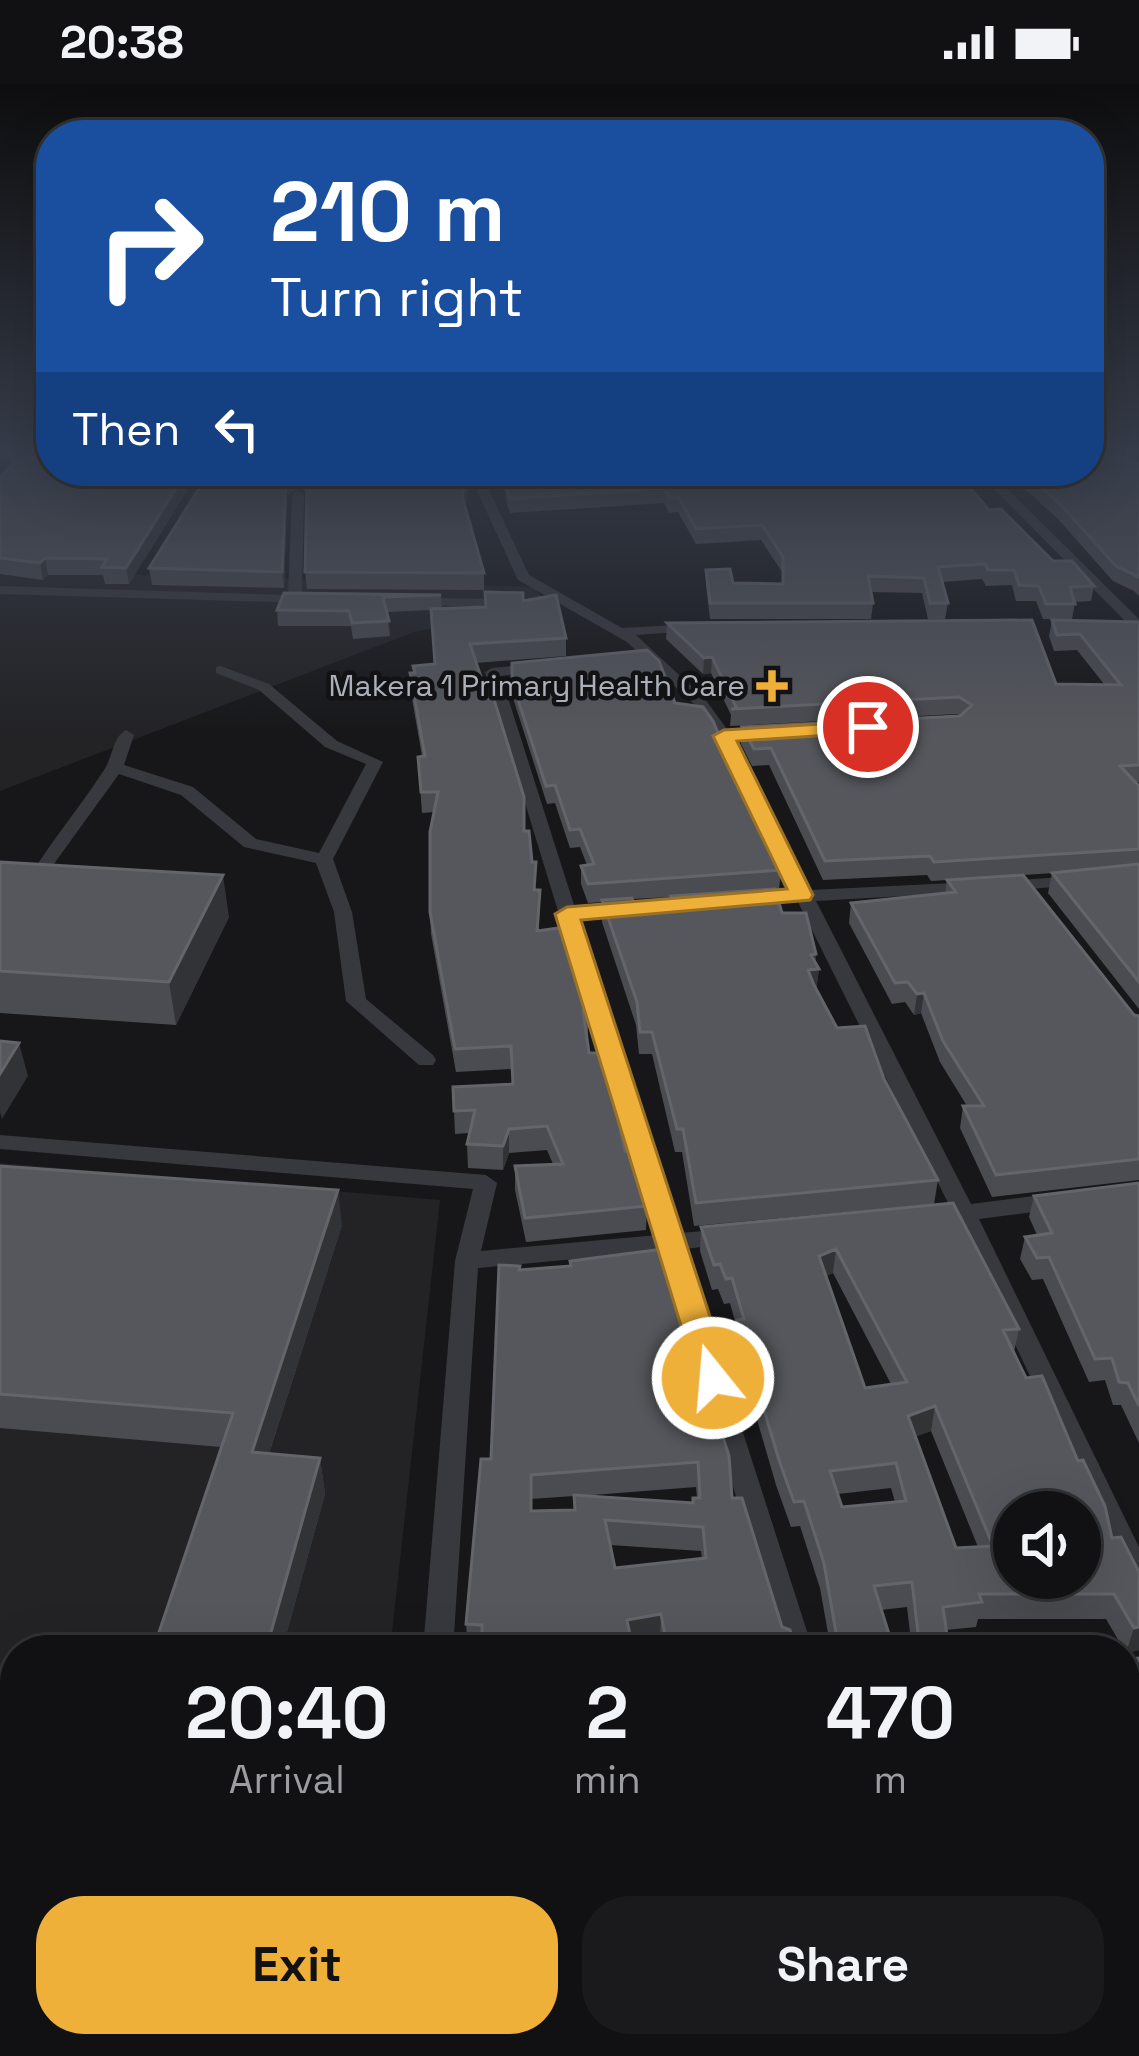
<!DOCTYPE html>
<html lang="en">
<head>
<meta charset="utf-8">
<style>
  body { margin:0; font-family:"Space Grotesk",sans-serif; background:#1a1a1c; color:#f1f3f6; height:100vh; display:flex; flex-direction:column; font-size:45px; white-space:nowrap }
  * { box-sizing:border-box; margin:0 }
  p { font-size:39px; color:#9c9da0 }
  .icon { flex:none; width:66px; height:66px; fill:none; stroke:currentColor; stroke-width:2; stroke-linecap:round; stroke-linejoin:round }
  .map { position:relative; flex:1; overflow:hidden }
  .sheet { position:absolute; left:0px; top:1551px; width:1140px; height:423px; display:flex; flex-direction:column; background:#111113; border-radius:48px 48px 0 0; box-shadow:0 12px 48px #0002,0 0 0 3px #303133 }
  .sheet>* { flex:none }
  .guide { position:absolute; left:36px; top:36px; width:1068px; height:366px; border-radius:48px; box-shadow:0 12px 48px #0002,0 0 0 3px #303133; background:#1a4fa0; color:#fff; overflow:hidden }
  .controls { position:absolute; left:993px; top:1407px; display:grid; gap:24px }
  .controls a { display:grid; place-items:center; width:108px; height:108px; border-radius:50%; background:#111113; box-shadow:0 12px 48px #0002,0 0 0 3px #303133; font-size:60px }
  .pin { position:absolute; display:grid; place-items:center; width:102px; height:102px; color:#fff; margin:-51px; border:6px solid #fff; border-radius:50%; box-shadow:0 3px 12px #0007 }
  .me { position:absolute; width:132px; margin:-66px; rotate:343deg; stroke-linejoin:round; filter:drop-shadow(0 0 9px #0008) }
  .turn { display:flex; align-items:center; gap:42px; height:252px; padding:0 36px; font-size:54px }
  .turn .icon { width:156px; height:156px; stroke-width:2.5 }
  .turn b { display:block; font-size:84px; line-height:102px }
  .then { display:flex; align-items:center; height:114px; padding:0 36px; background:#0003; gap:24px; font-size:45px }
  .eta { display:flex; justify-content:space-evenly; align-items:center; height:204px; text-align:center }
  .eta b { font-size:72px; font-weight:700; line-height:84px }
  .button { display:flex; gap:24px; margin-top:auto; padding:24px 36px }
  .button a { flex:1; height:138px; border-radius:48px; background:#efb039; color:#111; font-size:48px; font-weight:700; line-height:138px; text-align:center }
  .button a+a { background:#1a1a1c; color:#f1f3f6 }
  .status { display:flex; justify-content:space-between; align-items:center; height:84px; padding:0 60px; background:#111113; direction:ltr }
  .status svg { height:33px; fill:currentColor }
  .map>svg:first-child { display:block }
  .built { fill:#232326 }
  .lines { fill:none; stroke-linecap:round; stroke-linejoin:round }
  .street { fill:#38393e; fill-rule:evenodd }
  .wall { fill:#4b4c51; fill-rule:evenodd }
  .shaded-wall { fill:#323336 }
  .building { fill:#55575c; stroke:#63656b; stroke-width:3; fill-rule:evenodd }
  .route { fill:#efb039; stroke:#9b7225; stroke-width:3 }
  .poi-dot { fill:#efb039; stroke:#121214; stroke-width:4.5 }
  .labels { text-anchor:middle; stroke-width:9; stroke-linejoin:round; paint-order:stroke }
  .far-poi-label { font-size:30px; fill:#aaafb9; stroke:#121214; text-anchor:end }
</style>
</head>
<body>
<div class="status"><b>20:38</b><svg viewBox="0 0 49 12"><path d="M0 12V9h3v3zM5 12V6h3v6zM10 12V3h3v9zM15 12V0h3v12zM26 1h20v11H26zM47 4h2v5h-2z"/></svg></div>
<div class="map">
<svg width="1139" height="1972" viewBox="0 0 1139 1972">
  <rect width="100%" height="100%" fill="#171719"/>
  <path class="built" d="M 0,486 L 534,503 L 549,522 L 414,548 L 0,707 Z
    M 0,1079 L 440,1116 L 390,1566 L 15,1566 L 15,1959 L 346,1959 L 344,1972 L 0,1972 Z"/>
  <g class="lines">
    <path class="street" d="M 468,387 L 480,387 L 529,491 L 622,544 L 695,540 L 695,546 L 690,547 L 636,551 L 705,615 L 732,652 L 811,806 L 973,798 L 982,803 L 973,808 L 816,817 L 971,1120 L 1057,1109 L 1065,1112 L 1069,1117 L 1065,1122 L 1057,1125 L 979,1135 L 1139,1463 L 1139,1504 L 1129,1501 L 957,1138 L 943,1137 L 939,1131 L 950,1123 L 798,818 L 753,821 L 744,815 L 753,809 L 793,807 L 716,652 L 695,621 L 627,558 L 518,496 Z
      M 976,387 L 989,387 L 1139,535 L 1139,547 L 1134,546 Z
      M 298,407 L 304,411 L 302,512 L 310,513 L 310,519 L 0,510 L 0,502 L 288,511 L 292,411 Z
      M 414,514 L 509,515 L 516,519 L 509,523 L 409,521 L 409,515 Z
      M 540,579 L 547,583 L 545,586 L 501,592 L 575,824 L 698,813 L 707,819 L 698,825 L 578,835 L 679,1149 L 729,1145 L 737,1147 L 741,1153 L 737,1159 L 684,1165 L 813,1566 L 783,1566 L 661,1167 L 478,1184 L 453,1566 L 423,1566 L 455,1177 L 473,1105 L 0,1065 L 0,1051 L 486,1091 L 497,1099 L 481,1167 L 657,1151 L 485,588 L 492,584 Z
      M 221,582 L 269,600 L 337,657 L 383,678 L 333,775 L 352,828 L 366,915 L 433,971 L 436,976 L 433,981 L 419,981 L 346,917 L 334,828 L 316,779 L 244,763 L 181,711 L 119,690 L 56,777 L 38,809 L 26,809 L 23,805 C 46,762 78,727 104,686 C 113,673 112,654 126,646 L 134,651 L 124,681 L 193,703 L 256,755 L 319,769 L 366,680 L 325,663 L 259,606 L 216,589 L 216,583 Z
      M 1075,792 L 1081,793 L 1084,797 L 1081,801 L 1004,807 L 995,802 L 1004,797 Z
      M 0,1605 L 15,1606 L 15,1634 L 0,1633 Z
      M 392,1959 L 428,1959 L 427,1972 L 391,1972 Z
      M 894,1959 L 930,1959 L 934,1972 L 898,1972 Z"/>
  </g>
  <path class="wall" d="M 10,373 L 51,373 L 199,387 L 129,500 L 105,500 L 103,491 L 48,491 L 43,496 L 0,490 L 0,393 L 11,381 Z
    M 1139,380 L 1139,512 L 1134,507 L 1113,497 L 1058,435 L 1005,387 L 1089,387 Z
    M 210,387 L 465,387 L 468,410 L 465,421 L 484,489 L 484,506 L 307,505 L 305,488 L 307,409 L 301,403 L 287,411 L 284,504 L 152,501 L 149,484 Z
    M 495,387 L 716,387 L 500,400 Z
    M 757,387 L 989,426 L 1053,477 L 1094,502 L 1091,517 L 1075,518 L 1072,535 L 1043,535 L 1036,517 L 1016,517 L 1012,501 L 986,502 L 982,495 L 942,498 L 948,519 L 945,535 L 928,535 L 922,509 L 871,508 L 873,519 L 871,535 L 710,535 L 706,501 L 706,486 L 733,499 L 782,500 L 782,488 L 761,456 L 696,460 L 678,428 L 669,429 L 664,419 L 510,429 L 506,416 L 505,401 Z
    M 284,509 L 441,511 L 442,525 L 486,523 L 523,517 L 566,554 L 566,572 L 476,579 L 525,747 L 536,806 L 540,806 L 539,846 L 588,926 L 588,949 L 586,949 L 589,969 L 647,1122 L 646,1146 L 526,1158 L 515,1106 L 515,1082 L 553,1080 L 547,1066 L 509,1069 L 503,1086 L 468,1084 L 467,1060 L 470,1049 L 455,1050 L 453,1003 L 512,1000 L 512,985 L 456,988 L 431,850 L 430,828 L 434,728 L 422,729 L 418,673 L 422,672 L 411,609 L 410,589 L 413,589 L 413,582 L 435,580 L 431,526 L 387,528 L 390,552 L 353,555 L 351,542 L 278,542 L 277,526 Z
    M 1052,536 L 1139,538 L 1139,698 L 1135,698 L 1139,702 L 1139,925 L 1048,809 L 1052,789 L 1054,789 L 1023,791 L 1134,931 L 1139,932 L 1139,1096 L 992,1113 L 960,1044 L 963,1022 L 967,1022 L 940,978 L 921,929 L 914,931 L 905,918 L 892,920 L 849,839 L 851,819 L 945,809 L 947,796 L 931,797 L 927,791 L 823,796 L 769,681 L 752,682 L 741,660 L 742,643 L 960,632 L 957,630 L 730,642 L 731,631 L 711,589 L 703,590 L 666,555 L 667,539 L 1056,600 L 1104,600 L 1077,566 L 1054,567 L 1049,552 Z
    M 512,579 L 675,619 L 758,745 L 781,786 L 779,805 L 775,805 L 782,829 L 816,870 L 815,880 L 819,885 L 816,906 L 837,944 L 884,995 L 938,1096 L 934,1120 L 694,1142 L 682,1068 L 675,1068 L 652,970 L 639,970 L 636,941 L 602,838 L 602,818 L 588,819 L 581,800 L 581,782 L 587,781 L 580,763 L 570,764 L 555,719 L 547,720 L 513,614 ZM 671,813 L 670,825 L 637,827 L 633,815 Z
    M 0,778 L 229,833 L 176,941 L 0,929 Z
    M 0,1082 L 342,1141 L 269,1370 L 320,1374 L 325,1410 L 282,1566 L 153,1566 L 221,1363 L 0,1344 Z
    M 1139,1099 L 1139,1359 L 1121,1321 L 1113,1321 L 1105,1296 L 1089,1298 L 1043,1195 L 1032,1196 L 1020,1175 L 1025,1153 L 1037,1151 L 1029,1133 L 1034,1112 Z
    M 953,1119 L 1019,1245 L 1014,1268 L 1026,1294 L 1105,1422 L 1139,1566 L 1126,1569 L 1106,1535 L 978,1535 L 976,1543 L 946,1546 L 949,1566 L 912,1566 L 907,1523 L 881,1526 L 894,1566 L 831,1566 L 820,1504 L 800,1442 L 791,1443 L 776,1401 L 735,1260 L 736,1241 L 730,1219 L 724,1220 L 718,1205 L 712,1206 L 700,1167 L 701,1143 ZM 833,1189 L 891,1300 L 865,1304 L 826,1192 ZM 931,1347 L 978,1463 L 956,1464 L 916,1352 ZM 891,1404 L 895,1418 L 842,1423 L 838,1410 Z
    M 570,1177 L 732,1414 L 782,1543 L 795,1566 L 662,1566 L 660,1554 L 632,1560 L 632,1566 L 468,1564 L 466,1540 L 520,1186 L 570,1182 ZM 696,1403 L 697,1414 L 692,1419 L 580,1412 ZM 574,1412 L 574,1426 L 531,1427 L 531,1415 ZM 610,1461 L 701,1467 L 702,1475 L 615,1484 Z
    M 1139,1574 L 1139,1669 L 1125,1671 L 1125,1576 Z
    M 1125,1687 L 1135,1693 L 1139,1691 L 1139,1876 L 1137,1877 L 1125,1847 L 1125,1774 L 1129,1773 L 1125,1764 Z
    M 1139,1895 L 1139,1972 L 963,1972 L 959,1959 L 1125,1959 Z"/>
  <path class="shaded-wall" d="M 187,387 L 199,387 L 129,500 L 126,484 Z
    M 299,388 L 301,403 L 287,411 L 284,504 L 282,488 L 286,395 Z
    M 467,395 L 468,410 L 463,428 L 462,412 Z
    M 45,474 L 48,491 L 43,496 L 40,479 Z
    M 712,573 L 711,589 L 703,590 L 704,574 Z
    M 223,791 L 229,833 L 176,941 L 169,898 Z
    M 816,870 L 815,886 L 819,885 L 816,907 L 806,909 L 811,871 Z
    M 924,909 L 921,929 L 914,931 L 917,910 Z
    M 19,959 L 28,992 L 2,1035 L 0,1028 L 0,990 Z
    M 509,1045 L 509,1069 L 503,1086 L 503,1062 Z
    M 338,1106 L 342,1141 L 258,1404 L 252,1368 Z
    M 836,1165 L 833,1189 L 816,1196 L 819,1172 Z
    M 935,1322 L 931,1347 L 904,1357 L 908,1332 Z
    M 320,1374 L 325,1410 L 282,1566 L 266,1566 Z
    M 661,1530 L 660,1554 L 626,1561 L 627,1536 Z
    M 1139,1543 L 1139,1566 L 1126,1569 L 1134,1544 Z
    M 47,1959 L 71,1959 L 67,1972 L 43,1972 Z"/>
  <path class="building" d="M 20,373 L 51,373 L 51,387 L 187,387 L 126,484 L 102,483 L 107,475 L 45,474 L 40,479 L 0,474 L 0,393 Z
    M 1089,373 L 1130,373 L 1139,380 L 1139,493 L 1116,482 L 1060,420 L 1022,387 L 1089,387 Z
    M 210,387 L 465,387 L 467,395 L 462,412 L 484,489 L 305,488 L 307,396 L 299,388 L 286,395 L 282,488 L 149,484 Z
    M 757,387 L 956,387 L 989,426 L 1001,425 L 1053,477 L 1072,477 L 1094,502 L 1070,503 L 1075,520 L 1046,520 L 1039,502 L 1019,501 L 1014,486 L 988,486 L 985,480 L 938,483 L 948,519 L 930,519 L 924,494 L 868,492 L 873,519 L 710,519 L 706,486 L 730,485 L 733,499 L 783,500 L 783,473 L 762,441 L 696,445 L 679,414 L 669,414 L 664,404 L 510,415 L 505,401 Z
    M 485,508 L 523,509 L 523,517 L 556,511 L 566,554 L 470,560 L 482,596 L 488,596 L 524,713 L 524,747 L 529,747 L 532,778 L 536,778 L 534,806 L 540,806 L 537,847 L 559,844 L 581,896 L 588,926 L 583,926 L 589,969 L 603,969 L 625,1067 L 632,1066 L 647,1122 L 525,1134 L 515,1082 L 563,1080 L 547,1042 L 509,1045 L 503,1062 L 467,1060 L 475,1026 L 454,1027 L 453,1003 L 513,1000 L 511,962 L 455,965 L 430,828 L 430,748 L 438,708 L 421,708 L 418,673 L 425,672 L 410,589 L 415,589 L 413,582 L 435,580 L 431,525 L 486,523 Z
    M 284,509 L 441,511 L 383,513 L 389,537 L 352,539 L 349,527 L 277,526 Z
    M 1032,536 L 1056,600 L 1121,601 L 1080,550 L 1057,551 L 1052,536 L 1139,538 L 1139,681 L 1120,682 L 1139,702 L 1139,765 L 934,778 L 930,772 L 825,777 L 771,664 L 754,665 L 742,643 L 960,632 L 972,621 L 959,613 L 731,625 L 737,625 L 712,573 L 704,574 L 667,539 Z
    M 647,566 L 659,577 L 675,619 L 703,623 L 713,637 L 758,745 L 770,749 L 781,786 L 588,800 L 581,782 L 594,780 L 580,745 L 570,746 L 555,701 L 546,702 L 512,597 L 512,579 Z
    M 0,778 L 223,791 L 169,898 L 0,887 Z
    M 1139,780 L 1139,898 L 1052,789 Z
    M 1023,791 L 1134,931 L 1139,932 L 1139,1075 L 996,1091 L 963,1022 L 984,1022 L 943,957 L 924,909 L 917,910 L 908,898 L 895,899 L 851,819 L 956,808 L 947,796 Z
    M 775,805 L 782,829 L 806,829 L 816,870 L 811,871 L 819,885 L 808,886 L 814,901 L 837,944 L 865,942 L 884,995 L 938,1096 L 696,1119 L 683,1045 L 677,1045 L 652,948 L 640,948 L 637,918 L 602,816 L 632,814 L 637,827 L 678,825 L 671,812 Z
    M 0,957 L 19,959 L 0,990 Z
    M 0,1082 L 338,1106 L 252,1368 L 320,1374 L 266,1566 L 153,1566 L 233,1329 L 0,1310 Z
    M 1139,1099 L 1139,1322 L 1128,1299 L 1119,1298 L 1112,1274 L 1095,1275 L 1049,1173 L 1037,1174 L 1025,1153 L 1052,1149 L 1034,1112 Z
    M 953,1119 L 1019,1245 L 1003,1246 L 1026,1294 L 1042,1292 L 1078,1377 L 1083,1376 L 1105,1422 L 1112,1454 L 1121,1453 L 1139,1488 L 1139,1543 L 1134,1544 L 1114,1510 L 979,1510 L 982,1518 L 943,1523 L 949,1566 L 920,1566 L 912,1498 L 874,1502 L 894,1566 L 839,1566 L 824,1479 L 804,1417 L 794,1418 L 779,1376 L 737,1236 L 744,1235 L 732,1194 L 726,1195 L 720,1180 L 714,1181 L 701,1143 ZM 836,1165 L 907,1298 L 865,1304 L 819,1172 ZM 935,1322 L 993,1462 L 956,1464 L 908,1332 ZM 896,1379 L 906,1417 L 842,1423 L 830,1387 ZM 1014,1428 L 1080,1428 L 1080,1494 L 1014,1494 Z
    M 664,1165 L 729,1372 L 732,1414 L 742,1414 L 782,1543 L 790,1546 L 795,1566 L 668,1566 L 661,1530 L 627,1536 L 632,1561 L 622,1562 L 622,1566 L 482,1566 L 482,1541 L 466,1540 L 481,1375 L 491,1375 L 499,1181 L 520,1182 L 519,1186 L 571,1182 L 570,1177 ZM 698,1378 L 700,1414 L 693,1414 L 693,1419 L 574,1411 L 575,1426 L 531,1427 L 531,1391 ZM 605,1436 L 703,1443 L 706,1474 L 615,1484 Z
    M 1139,1574 L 1139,1646 L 1125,1648 L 1125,1576 Z
    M 1125,1687 L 1129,1687 L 1135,1693 L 1139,1691 L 1139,1751 L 1125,1721 Z
    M 1139,1771 L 1139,1832 L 1135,1823 L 1125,1824 L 1125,1774 Z
    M 11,1832 L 15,1833 L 15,1959 L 47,1959 L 43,1972 L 0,1972 L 0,1862 Z
    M 1125,1888 L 1137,1888 L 1139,1895 L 1139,1920 L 1133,1920 L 1139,1943 L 1139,1972 L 978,1972 L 974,1959 L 1125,1959 Z
    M 458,1959 L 525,1959 L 525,1963 L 601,1967 L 600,1972 L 458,1972 Z
    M 743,1959 L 884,1959 L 888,1972 L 714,1972 L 744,1969 Z"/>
  <linearGradient id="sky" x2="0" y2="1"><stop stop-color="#0d0d0e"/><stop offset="0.57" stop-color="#363c49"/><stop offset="1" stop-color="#363c49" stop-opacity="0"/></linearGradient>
  <rect width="1139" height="649" fill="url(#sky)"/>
  <path class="route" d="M 868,637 L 876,639 L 876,648 L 737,657 L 813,811 L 810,816 L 581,836 L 730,1294 L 713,1307 L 697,1294 L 555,830 L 567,823 L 787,805 L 713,652 L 724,646 Z"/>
  <path class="poi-dot" d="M766 584h12v12h12v12h-12v12h-12v-12h-12v-12h12z"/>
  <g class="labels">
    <g class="far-poi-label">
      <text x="745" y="612">Makera 1 Primary Health Care</text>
    </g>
  </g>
</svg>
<div class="controls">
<a><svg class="icon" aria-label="sound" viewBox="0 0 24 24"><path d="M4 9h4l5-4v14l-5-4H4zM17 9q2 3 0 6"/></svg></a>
</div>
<div class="pin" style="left:868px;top:643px;background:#d93025"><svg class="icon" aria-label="arrive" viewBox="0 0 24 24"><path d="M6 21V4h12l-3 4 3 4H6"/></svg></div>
<svg class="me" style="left:713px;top:1294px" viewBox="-20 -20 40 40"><circle r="17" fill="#efb039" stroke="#fff" stroke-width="3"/><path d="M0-11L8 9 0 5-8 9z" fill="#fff"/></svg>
<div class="guide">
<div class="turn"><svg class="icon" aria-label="right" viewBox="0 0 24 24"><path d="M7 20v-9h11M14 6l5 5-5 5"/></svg><div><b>210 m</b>Turn right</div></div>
<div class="then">Then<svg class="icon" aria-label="left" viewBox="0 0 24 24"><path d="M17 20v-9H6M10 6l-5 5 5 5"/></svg></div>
</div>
<section class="sheet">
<div class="eta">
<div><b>20:40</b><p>Arrival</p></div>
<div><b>2</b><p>min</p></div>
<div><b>470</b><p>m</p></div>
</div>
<div class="button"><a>Exit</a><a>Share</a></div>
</section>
</div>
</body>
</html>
